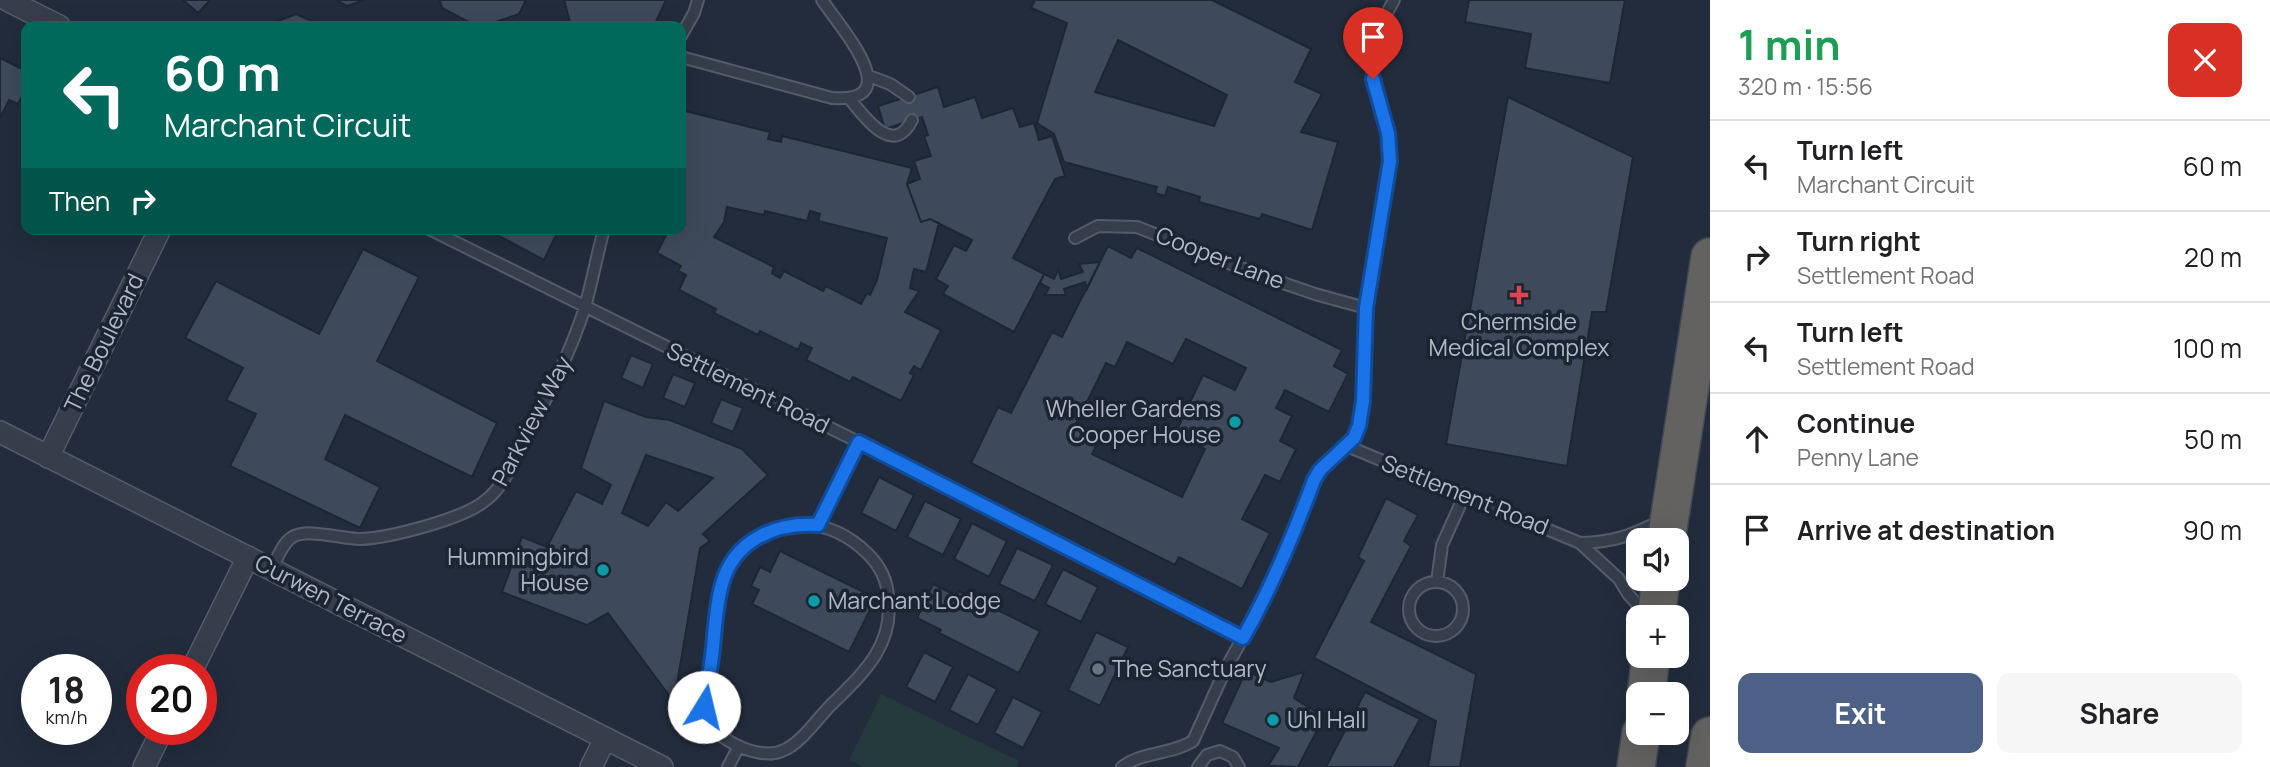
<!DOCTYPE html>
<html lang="en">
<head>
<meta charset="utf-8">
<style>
  body { margin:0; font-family:Manrope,sans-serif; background:#f6f6f6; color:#202124; height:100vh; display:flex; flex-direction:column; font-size:26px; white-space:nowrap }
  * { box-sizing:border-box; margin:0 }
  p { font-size:23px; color:#757577 }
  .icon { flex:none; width:38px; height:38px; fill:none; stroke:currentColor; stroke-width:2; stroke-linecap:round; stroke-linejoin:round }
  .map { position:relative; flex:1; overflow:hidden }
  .panel { display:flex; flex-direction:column; background:#fff; width:560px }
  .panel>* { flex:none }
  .guide { position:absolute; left:21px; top:21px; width:665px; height:214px; border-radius:14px; box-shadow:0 7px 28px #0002; background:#00695c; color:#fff; overflow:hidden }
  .controls { position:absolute; left:1626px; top:528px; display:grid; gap:14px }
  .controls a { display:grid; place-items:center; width:63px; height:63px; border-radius:14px; background:#fff; box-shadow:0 7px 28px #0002; font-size:35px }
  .speed { position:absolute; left:21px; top:654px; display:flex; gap:14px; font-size:35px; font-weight:700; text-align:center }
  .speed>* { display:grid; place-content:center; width:91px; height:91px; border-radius:50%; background:#fff; box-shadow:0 7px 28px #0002; line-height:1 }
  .speed small { font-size:18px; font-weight:400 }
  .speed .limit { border:10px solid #d22; background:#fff; color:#111 }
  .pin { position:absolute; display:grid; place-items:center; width:60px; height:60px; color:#fff; margin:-72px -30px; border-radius:50% 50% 50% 0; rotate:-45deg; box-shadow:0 0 7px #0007 }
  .pin .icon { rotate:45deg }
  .me { position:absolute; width:77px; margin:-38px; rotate:9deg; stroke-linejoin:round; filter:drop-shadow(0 0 5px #0008) }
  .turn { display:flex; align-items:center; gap:24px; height:147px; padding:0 28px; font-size:32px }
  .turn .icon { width:91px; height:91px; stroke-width:2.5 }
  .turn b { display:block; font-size:49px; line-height:60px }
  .then { display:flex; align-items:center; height:66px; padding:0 28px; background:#0003; gap:14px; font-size:26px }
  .round { display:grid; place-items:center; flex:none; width:74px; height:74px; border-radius:14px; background:#f6f6f6 }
  .headline { display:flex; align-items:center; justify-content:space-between; height:119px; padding:0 28px }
  h1 { font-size:42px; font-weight:700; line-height:52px; color:#1e9e55 }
  .action { display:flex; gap:14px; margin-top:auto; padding:14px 28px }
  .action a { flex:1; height:80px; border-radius:14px; background:#4d6085; color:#fff; font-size:28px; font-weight:700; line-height:80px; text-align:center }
  .action a+a { background:#f6f6f6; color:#202124 }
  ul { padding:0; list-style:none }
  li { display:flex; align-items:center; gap:21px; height:91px; padding:0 28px; border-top:2px solid #e0e0e0 }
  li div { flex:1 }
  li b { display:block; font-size:26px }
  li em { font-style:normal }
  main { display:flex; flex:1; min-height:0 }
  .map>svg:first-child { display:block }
  .pitch { fill:#243a3d }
  .building { fill:#3e4a5b; stroke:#1d2633; stroke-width:2; fill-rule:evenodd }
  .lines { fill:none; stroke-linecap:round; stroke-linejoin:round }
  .service-casing { stroke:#545c6a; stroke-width:14 }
  .minor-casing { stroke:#545c6a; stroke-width:24 }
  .trunk-casing { stroke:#414957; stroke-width:40 }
  .service { stroke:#363e4c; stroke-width:10 }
  .minor { stroke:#363e4c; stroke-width:21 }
  .trunk { stroke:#646260; stroke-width:37 }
  .route-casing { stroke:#114b97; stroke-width:18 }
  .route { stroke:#1a73e8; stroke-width:12 }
  .health-dot { fill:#e0444e; stroke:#1b2431; stroke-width:2.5 }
  .culture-dot { fill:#0f9aa8; stroke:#1b2431; stroke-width:2.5 }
  .worship-dot { fill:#6b7280; stroke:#1b2431; stroke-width:2.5 }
  .labels { text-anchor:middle; stroke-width:7; stroke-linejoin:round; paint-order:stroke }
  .street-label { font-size:23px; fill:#b1b9c8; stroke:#1b2431 }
  .poi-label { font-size:23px; fill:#b1b9c8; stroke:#1b2431; text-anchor:start }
</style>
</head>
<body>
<main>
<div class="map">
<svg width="1710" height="767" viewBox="0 0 1710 767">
  <rect width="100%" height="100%" fill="#222c3c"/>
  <path class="pitch" d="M 881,694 L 1019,761 L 1017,767 L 864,767 L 849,760 Z"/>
  <path class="building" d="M 183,0 L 210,0 L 198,13 Z
    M 336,0 L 365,0 L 347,6 Z
    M 440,0 L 526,0 L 519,14 L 484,26 L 476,26 L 442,8 Z
    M 564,0 L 666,0 L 654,26 L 571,26 Z
    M 1035,0 L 1212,0 L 1311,49 L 1295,82 L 1322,94 L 1301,132 L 1338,142 L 1312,230 L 1262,214 L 1260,219 L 1199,202 L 1200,197 L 1168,187 L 1165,196 L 1155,193 L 1157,187 L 1064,162 L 1054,134 L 1037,123 L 1067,23 L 1031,8 ZM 1118,40 L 1227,95 L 1214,126 L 1095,92 Z
    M 1469,0 L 1625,0 L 1610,83 L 1525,68 L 1531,34 L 1465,22 Z
    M 296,14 L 323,26 L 265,26 Z
    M 0,58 L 26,71 L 26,88 L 18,104 L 9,100 L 0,118 Z
    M 938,87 L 944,107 L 975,97 L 982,118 L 1013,108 L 1020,127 L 1034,123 L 1039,140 L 1052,136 L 1065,176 L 1055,179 L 1013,258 L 1044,274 L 1014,332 L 943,294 L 948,286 L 936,279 L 954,245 L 966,251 L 972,240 L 930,219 L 921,222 L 907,184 L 920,179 L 914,161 L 931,156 L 924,136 L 928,135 L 922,117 L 885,129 L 878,106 Z
    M 1508,97 L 1633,157 L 1606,312 L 1592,312 L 1567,466 L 1446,444 Z
    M 681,110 L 770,132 L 768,139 L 781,142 L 782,136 L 912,168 L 907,184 L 921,222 L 930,219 L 939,223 L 926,272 L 914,269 L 910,288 L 919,291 L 905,312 L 941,330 L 921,370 L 914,366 L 910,373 L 914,375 L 901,401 L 853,377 L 850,382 L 806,360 L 812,348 L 801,343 L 798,350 L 760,331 L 758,335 L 714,313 L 716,309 L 679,290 L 686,275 L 678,271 L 681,266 L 657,253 L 669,229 L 681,229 ZM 727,207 L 764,215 L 765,211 L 807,221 L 810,211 L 820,214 L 818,221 L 887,238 L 877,280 L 870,295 L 867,293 L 861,304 L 826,286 L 823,291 L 784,271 L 780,278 L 772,273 L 774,267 L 714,237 L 724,222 Z
    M 486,229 L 559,229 L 544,260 Z
    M 1108,246 L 1131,258 L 1137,248 L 1342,350 L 1334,366 L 1348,374 L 1329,412 L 1285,390 L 1276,408 L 1292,416 L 1280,441 L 1296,449 L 1280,482 L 1265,475 L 1242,519 L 1270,533 L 1242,589 L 1179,557 L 1175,565 L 971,463 L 998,407 L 1011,413 L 1052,332 L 1062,337 ZM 1186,339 L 1246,368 L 1235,390 L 1203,375 L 1175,434 L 1205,449 L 1182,497 L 1092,454 L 1099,440 L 1074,428 L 1106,363 L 1115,367 L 1127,342 L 1173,364 Z
    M 363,249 L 419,277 L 377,361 L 497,423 L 472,477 L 345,415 L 325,459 L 380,487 L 360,528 L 230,466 L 256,414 L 226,400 L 243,368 L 185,338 L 216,281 L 319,334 Z
    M 1100,262 L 1087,289 L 1085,282 L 1064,289 L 1066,295 L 1045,295 L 1049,288 L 1040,283 L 1044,274 L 1054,279 L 1058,270 L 1061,279 L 1083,272 L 1079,264 Z
    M 631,355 L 653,364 L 643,388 L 621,378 Z
    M 673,374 L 695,383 L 685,407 L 663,398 Z
    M 721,399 L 743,408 L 733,432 L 711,423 Z
    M 604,401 L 646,417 L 670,420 L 742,449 L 768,475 L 703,534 L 710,541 L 700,548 L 674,702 L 608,613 L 587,625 L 502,592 L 522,537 L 547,547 L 576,491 L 602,504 L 611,485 L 581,468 ZM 646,455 L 713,478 L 678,511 L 666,502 L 648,526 L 622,513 Z
    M 879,477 L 914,495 L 896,531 L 861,513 Z
    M 1386,498 L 1418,515 L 1404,541 L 1411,546 L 1371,622 L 1476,674 L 1460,767 L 1428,767 L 1436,721 L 1314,658 L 1364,561 L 1358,557 Z
    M 925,501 L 961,519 L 943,555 L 907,537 Z
    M 972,523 L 1007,541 L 989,577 L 954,559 Z
    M 1017,548 L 1053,565 L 1035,601 L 999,584 Z
    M 780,551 L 876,598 L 849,652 L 752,604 L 759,590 L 751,586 L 760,567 L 770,572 Z
    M 1063,569 L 1098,587 L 1081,622 L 1045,604 Z
    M 933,584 L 957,596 L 959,591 L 1040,631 L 1019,673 L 939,633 L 941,630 L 917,618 Z
    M 1096,632 L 1128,647 L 1100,706 L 1068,690 Z
    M 924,652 L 953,667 L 935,702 L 906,687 Z
    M 1246,671 L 1271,682 L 1304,672 L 1294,698 L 1324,717 L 1298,767 L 1268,766 L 1279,748 L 1222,723 Z
    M 968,674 L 997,689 L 978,725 L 949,710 Z
    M 1365,692 L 1420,719 L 1394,767 L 1326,767 Z
    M 1013,697 L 1042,712 L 1023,748 L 994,733 Z"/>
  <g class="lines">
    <g class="service-casing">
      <path id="service" d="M 681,36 L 694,13 L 698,0
        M 681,57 L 832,98 C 910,104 839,26 822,0
        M 869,76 L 890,84 L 909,97
        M 849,98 C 863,115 893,159 912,120
        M 429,229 L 931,478 L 1243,638
        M 1075,238 L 1098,226 L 1137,227 L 1254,273 L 1315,294 L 1366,308
        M 1347,446 L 1580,543 L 1619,579 L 1628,594 L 1648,616
        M 802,524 C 827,525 850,536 868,554 C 879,565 887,580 888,596 C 895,647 861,675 828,708 C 815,722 800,744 782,751 C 759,761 714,739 705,717 C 703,695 710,674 712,653 C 722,580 717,539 802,524 Z
        M 818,525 L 859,442
        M 1580,543 C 1613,542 1631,536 1660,521
        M 272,569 C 277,559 282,544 291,538 C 306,527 341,539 360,539 C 389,538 464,519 486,500 C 504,486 513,463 523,443 C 546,399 570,355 585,307 C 592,282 597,255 604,229
        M 1437,582 L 1442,545 L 1465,494
        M1409 609a27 27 0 1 1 54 0a27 27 0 1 1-54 0Z
        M 728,767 L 739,746
        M 1122,767 C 1143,751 1171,755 1193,741 L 1226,668 L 1265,598 L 1285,557 L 1314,480 L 1320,470 L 1354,438 L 1359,426 L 1363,401 L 1366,308 L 1390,161 L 1388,133 L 1373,79 L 1371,57 L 1374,37 L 1394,0
        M 1198,767 L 1207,755 L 1220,751 L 1233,757 L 1239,767"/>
    </g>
    <g class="minor-casing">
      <path id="minor" d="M 7,0 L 59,26
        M 0,432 L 662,767
        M 48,457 L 160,229
        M 192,670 L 248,557
        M 144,767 L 162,730
        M 591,767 L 605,739"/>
    </g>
    <g class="trunk-casing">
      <path id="trunk" d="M 1666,541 L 1710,257
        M 1656,618 L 1661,579
        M 1646,695 L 1651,656
        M 1636,767 L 1641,733
        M 1705,767 L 1710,736"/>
    </g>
    <use href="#service" class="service"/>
    <use href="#minor" class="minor"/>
    <use href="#trunk" class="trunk"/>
  </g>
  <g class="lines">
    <g class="route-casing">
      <path id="route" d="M 704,707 C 707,688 711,668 713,648 C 715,627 716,605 722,584 C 734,540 776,522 818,525 L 859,442 L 1243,638 C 1272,587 1294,534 1314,480 L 1320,470 L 1354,438 L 1359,426 L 1363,401 L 1366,308 L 1390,161 L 1388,133 L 1373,79"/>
    </g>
    <use href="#route" class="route"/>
  </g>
  <path class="health-dot" d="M1515.5 284.5h7v7h7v7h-7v7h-7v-7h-7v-7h7z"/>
  <g class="culture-dot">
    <circle cx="1235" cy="422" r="7"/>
    <circle cx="603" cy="570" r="7"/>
    <circle cx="814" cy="601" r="7"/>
    <circle cx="1273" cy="720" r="7"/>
  </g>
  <circle class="worship-dot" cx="1098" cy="669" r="7"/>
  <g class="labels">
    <g class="street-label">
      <text transform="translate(1220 258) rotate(21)" y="8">Cooper Lane</text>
      <text transform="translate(104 343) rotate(-64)" y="8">The Boulevard</text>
      <text transform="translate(748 388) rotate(26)" y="8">Settlement Road</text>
      <text transform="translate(532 421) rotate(-62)" y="8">Parkview Way</text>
      <text transform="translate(1465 495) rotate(22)" y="8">Settlement Road</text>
      <text transform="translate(331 599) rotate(27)" y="8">Curwen Terrace</text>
    </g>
    <g class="poi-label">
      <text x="1519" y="330" text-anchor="middle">Chermside<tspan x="1519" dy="26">Medical Complex</tspan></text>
      <text x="1221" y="417" text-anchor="end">Wheller Gardens<tspan x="1221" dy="26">Cooper House</tspan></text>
      <text x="589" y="565" text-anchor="end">Hummingbird<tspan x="589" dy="26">House</tspan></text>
      <text x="828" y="609">Marchant Lodge</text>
      <text x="1112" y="677">The Sanctuary</text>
      <text x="1287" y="728">Uhl Hall</text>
    </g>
  </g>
</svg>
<div class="controls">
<a><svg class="icon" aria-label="sound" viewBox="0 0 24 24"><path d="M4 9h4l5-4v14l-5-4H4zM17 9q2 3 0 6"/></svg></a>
<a>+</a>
<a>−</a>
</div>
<div class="speed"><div>18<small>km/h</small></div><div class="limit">20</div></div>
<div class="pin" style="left:1373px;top:79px;background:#d93025"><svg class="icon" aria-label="arrive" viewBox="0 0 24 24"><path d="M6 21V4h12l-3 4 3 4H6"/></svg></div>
<svg class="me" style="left:704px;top:707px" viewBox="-20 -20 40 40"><circle r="19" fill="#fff"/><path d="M0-13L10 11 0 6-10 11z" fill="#1a73e8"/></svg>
<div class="guide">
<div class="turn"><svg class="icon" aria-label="left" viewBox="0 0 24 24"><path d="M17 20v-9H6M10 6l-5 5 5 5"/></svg><div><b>60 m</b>Marchant Circuit</div></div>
<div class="then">Then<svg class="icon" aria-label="right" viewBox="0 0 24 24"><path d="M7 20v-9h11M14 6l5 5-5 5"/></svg></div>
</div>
</div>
<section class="panel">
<div class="headline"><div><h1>1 min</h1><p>320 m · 15:56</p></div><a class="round" style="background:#d93025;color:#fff"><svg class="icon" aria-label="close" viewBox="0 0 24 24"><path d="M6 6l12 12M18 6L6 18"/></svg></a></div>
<ul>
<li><svg class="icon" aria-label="left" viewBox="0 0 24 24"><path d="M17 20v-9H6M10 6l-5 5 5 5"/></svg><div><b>Turn left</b><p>Marchant Circuit</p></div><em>60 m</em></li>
<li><svg class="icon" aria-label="right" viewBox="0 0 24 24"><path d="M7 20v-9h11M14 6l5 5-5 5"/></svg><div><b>Turn right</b><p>Settlement Road</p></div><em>20 m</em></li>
<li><svg class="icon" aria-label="left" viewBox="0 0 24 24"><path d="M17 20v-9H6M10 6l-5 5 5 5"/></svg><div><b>Turn left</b><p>Settlement Road</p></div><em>100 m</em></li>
<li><svg class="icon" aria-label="ahead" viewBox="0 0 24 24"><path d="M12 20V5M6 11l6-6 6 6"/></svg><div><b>Continue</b><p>Penny Lane</p></div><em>50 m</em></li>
<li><svg class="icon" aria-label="arrive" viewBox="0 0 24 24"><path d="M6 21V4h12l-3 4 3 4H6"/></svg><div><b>Arrive at destination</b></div><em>90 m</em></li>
</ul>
<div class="action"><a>Exit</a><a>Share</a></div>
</section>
</main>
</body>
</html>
